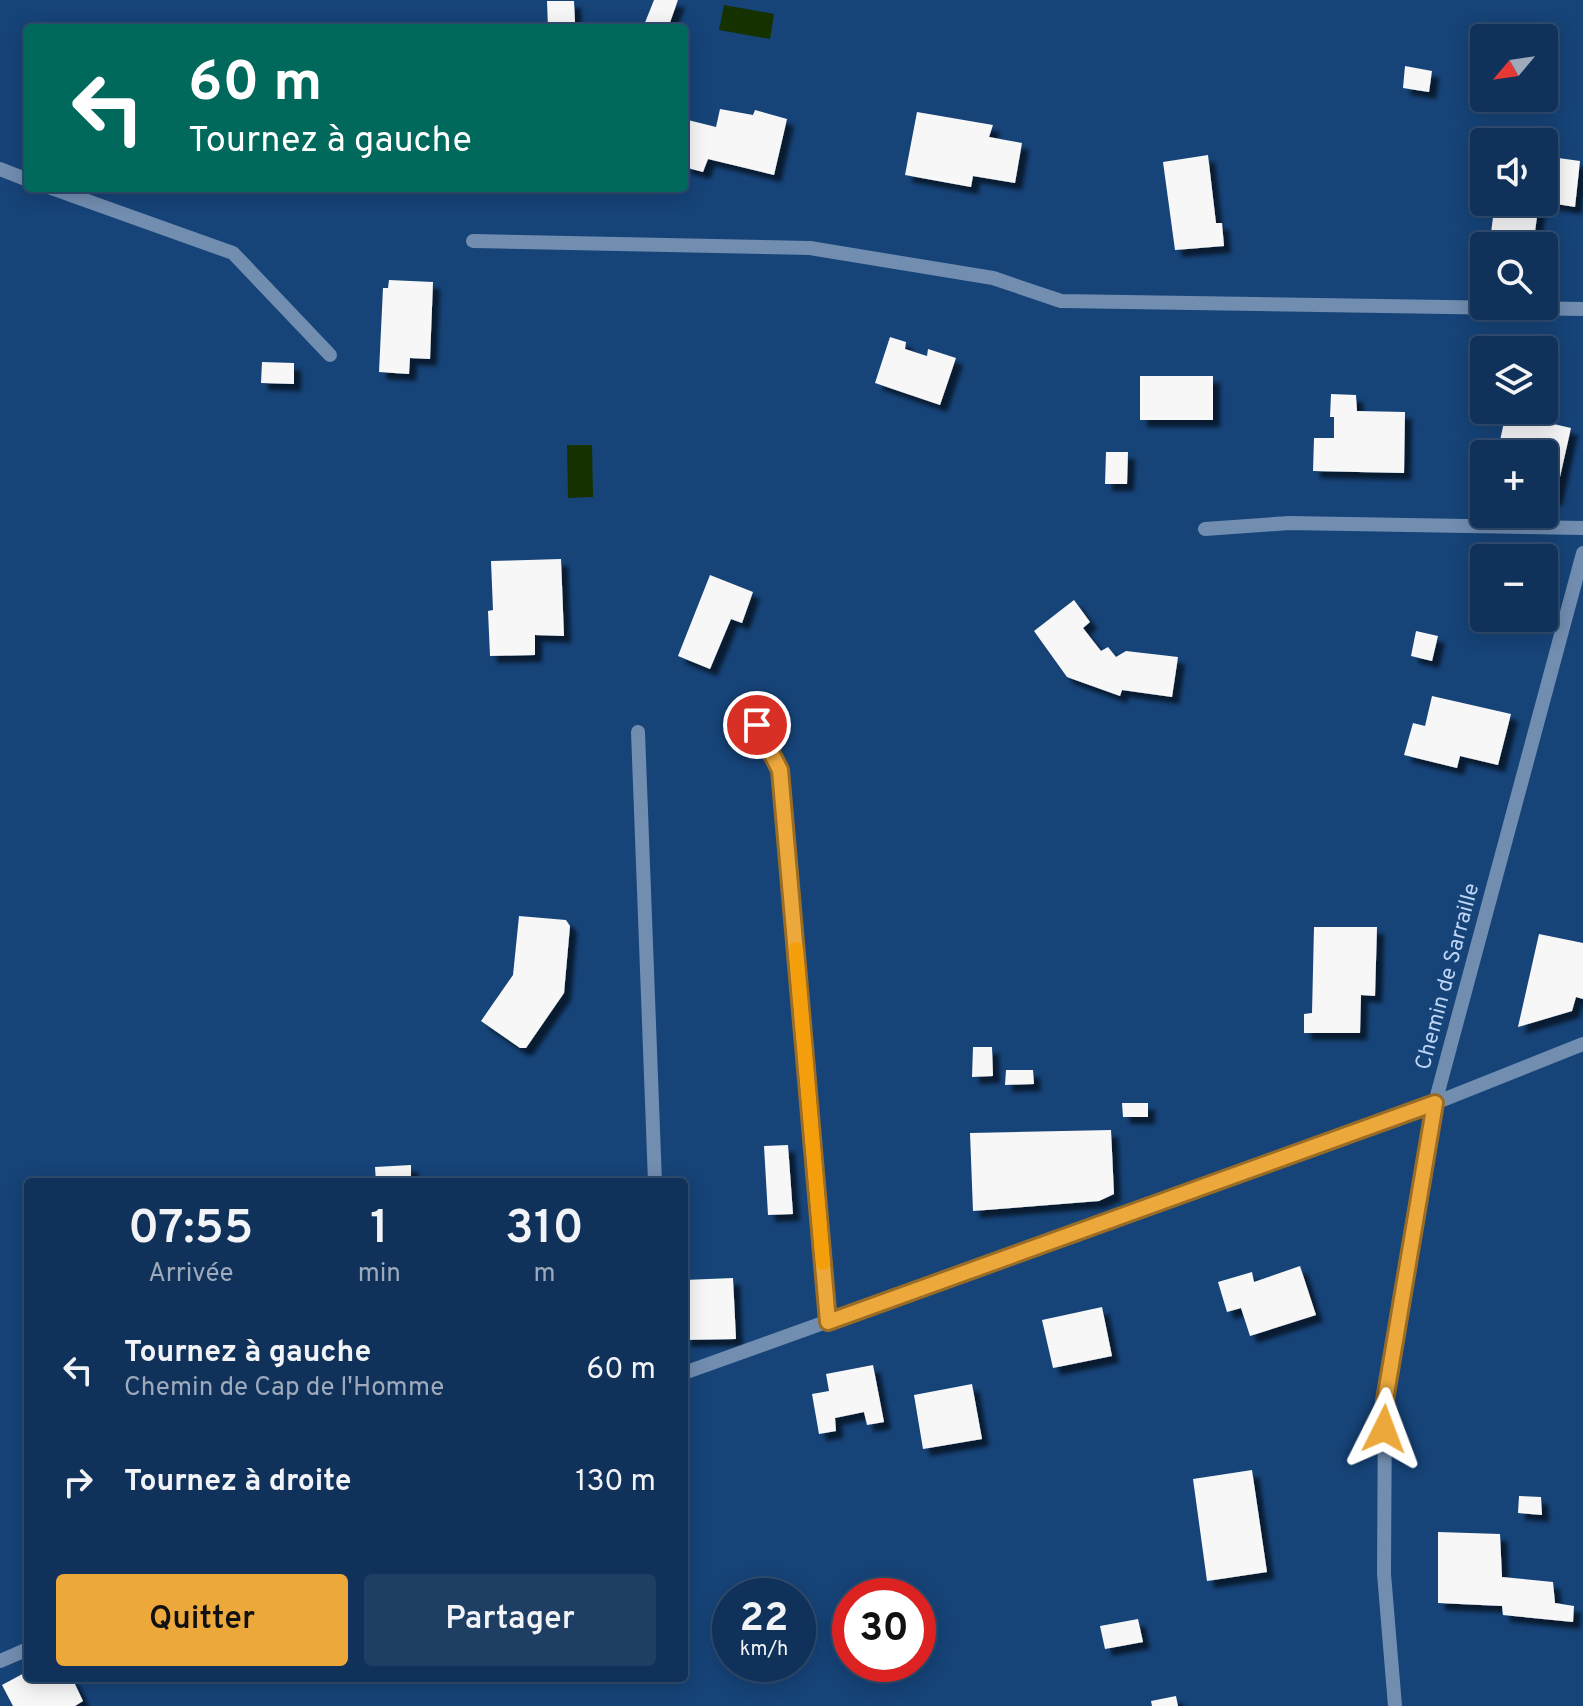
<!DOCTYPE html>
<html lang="fr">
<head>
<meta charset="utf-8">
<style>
  body { margin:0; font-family:Overpass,sans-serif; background:#1e3e63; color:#f1f3f6; height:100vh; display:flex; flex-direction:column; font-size:30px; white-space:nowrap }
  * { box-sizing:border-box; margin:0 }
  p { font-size:26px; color:#9caabb }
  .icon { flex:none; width:44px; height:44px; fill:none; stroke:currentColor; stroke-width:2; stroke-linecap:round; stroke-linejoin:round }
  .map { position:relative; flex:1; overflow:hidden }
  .drawer { position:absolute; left:24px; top:1178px; width:664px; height:504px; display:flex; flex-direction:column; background:#10325a; border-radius:8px; box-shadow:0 4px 20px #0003,0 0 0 2px #304d70 }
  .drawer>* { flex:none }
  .top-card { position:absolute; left:24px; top:24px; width:664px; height:168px; border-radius:8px; box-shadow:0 4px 20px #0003,0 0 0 2px #304d70; background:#00695c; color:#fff; overflow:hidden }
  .needle { width:52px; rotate:241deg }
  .buttons { position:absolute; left:1470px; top:24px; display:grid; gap:16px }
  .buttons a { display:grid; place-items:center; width:88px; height:88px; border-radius:8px; background:#10325a; box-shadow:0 4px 20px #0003,0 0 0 2px #304d70; font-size:40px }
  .speed { position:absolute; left:712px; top:1578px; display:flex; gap:16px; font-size:40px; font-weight:700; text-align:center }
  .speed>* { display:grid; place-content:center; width:104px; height:104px; border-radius:50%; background:#10325a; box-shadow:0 4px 20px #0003,0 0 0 2px #304d70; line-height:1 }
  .speed small { font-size:20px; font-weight:400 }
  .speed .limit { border:12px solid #d22; background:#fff; color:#111 }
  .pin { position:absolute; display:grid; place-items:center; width:68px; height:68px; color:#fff; margin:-34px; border:4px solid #fff; border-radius:50%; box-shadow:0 2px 8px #0007 }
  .me { position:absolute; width:88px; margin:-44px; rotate:3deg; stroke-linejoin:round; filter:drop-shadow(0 0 6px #0008) }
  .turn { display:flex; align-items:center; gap:28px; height:168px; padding:0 32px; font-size:36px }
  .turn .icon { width:104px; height:104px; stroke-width:2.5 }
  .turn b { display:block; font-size:56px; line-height:68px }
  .eta { display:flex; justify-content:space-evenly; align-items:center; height:136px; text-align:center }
  .eta b { font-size:48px; font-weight:600; line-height:56px }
  .primary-button { display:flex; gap:16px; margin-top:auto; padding:16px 32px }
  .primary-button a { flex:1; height:92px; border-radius:8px; background:#eda83b; color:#111; font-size:32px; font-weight:600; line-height:92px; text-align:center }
  .primary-button a+a { background:#1e3e63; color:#f1f3f6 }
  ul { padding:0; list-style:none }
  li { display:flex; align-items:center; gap:24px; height:112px; padding:0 32px }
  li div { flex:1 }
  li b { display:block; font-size:30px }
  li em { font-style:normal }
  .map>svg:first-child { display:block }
  .water { fill:#153100 }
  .building { fill:#f7f7f7; filter:url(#shadow) }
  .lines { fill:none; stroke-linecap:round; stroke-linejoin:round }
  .minor { stroke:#718db0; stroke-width:14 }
  .route-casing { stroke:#9a6d26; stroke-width:20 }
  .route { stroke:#eda83b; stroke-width:14 }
  .slow { stroke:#f59e0b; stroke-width:14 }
  .labels { text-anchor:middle; stroke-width:8; stroke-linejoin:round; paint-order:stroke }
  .street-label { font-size:22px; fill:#bdd5f5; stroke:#164378 }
</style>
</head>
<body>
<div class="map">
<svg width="1583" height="1706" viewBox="0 0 1583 1706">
  <defs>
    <filter id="shadow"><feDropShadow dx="7" dy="7" stdDeviation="2" flood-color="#0009"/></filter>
  </defs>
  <rect width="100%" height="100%" fill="#164378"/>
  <path class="water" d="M 724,5 L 774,14 L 770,39 L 719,30 Z
    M 567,445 L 592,445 L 593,497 L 568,498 Z"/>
  <path class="building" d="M 654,0 L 678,0 L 668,28 L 644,25 Z
    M 547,1 L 574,1 L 575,22 L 605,22 L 616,28 L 548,28 Z
    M 1405,66 L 1432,71 L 1429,92 L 1403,88 Z
    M 720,109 L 753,115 L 755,110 L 787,119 L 774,175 L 708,159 L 703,172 L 684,167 L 684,119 L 716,127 Z
    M 917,112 L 993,125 L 989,137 L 1022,143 L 1015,183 L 973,176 L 971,187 L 905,175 Z
    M 1208,155 L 1216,223 L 1222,223 L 1224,246 L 1175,250 L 1163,162 Z
    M 1544,156 L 1580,161 L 1575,207 L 1544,202 Z
    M 1495,202 L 1539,202 L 1534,239 L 1491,233 Z
    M 389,280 L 433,282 L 430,359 L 410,358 L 409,374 L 379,372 L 383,288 L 388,288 Z
    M 890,337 L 906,342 L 905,349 L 927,356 L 928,349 L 956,358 L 940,405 L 875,383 Z
    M 262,362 L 294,363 L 294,384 L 261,383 Z
    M 1140,376 L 1213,376 L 1213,420 L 1140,420 Z
    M 1331,394 L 1356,395 L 1357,411 L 1405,412 L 1404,473 L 1313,471 L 1314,438 L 1334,438 L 1334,417 L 1330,417 Z
    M 1506,413 L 1571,428 L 1555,499 L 1544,498 L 1544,454 L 1497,454 Z
    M 1106,452 L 1128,452 L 1127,484 L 1105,484 Z
    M 1473,479 L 1484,481 L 1484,496 L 1469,496 Z
    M 561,559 L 564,636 L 535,635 L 535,655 L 490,656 L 488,611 L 493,610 L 491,561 Z
    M 710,575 L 753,592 L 742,623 L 731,619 L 710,669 L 678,656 Z
    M 1074,600 L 1090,622 L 1083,628 L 1101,651 L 1108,647 L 1116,657 L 1126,651 L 1178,657 L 1172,697 L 1122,690 L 1120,696 L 1067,677 L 1034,631 Z
    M 1416,631 L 1438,636 L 1432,661 L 1411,656 Z
    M 1432,696 L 1511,714 L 1498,765 L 1460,756 L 1457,768 L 1404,755 L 1413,723 L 1425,726 Z
    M 519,916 L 566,920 L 570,926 L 564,993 L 526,1048 L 520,1048 L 481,1021 L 513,975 Z
    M 1314,927 L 1377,927 L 1375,996 L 1361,995 L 1360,1033 L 1304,1033 L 1304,1014 L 1312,1013 Z
    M 1539,934 L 1583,943 L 1583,999 L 1576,997 L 1572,1011 L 1518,1027 Z
    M 973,1047 L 992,1047 L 993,1076 L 972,1077 Z
    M 1006,1070 L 1033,1070 L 1034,1084 L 1005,1085 Z
    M 1122,1103 L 1148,1103 L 1148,1117 L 1123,1117 Z
    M 1111,1130 L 1114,1194 L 1099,1201 L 973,1211 L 970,1133 Z
    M 788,1145 L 793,1214 L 768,1215 L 764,1146 Z
    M 411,1165 L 411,1182 L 376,1182 L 375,1167 Z
    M 1300,1266 L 1316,1315 L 1250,1336 L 1241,1308 L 1227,1312 L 1218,1282 L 1252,1272 L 1254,1282 Z
    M 733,1278 L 736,1339 L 684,1340 L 684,1280 Z
    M 1102,1307 L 1112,1356 L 1053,1368 L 1042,1320 Z
    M 873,1365 L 884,1422 L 867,1425 L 864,1412 L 835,1418 L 836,1431 L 819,1434 L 812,1394 L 829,1391 L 826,1374 Z
    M 972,1384 L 982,1439 L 923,1449 L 914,1395 Z
    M 1252,1470 L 1267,1572 L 1207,1581 L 1193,1479 Z
    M 1519,1496 L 1541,1497 L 1542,1515 L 1518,1513 Z
    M 1438,1532 L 1500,1534 L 1502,1577 L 1553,1582 L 1555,1603 L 1574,1606 L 1573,1622 L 1503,1615 L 1502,1606 L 1438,1603 Z
    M 1138,1619 L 1143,1642 L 1105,1649 L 1100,1626 Z
    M 28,1671 L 28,1678 L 72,1678 L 83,1701 L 75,1706 L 13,1706 L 2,1685 Z
    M 1176,1696 L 1178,1706 L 1152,1706 L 1151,1701 Z"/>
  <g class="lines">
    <path class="minor" d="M 0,169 L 28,180
      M 51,188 L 233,253 L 330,355
      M 473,241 L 810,248 L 993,278 L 1061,301 L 1583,309
      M 1205,529 L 1289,523 L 1583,528
      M 757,725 L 780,770 L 828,1322
      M 638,732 L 655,1182
      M 684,1373 L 1435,1103 L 1583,1044
      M 0,1661 L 28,1649
      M 1395,1706 L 1384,1574 L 1385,1400 L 1435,1103 L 1583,553"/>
  </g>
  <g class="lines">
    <g class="route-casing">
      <path id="route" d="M 757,725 L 780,770 L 828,1322 L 1435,1103 L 1385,1400 L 1384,1429"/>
    </g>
    <use href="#route" class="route"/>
    <path class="slow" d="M 796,949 L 823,1263"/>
  </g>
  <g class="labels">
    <g class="street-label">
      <text transform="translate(1446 976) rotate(-75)" y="8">Chemin de Sarraille</text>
    </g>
  </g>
</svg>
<div class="buttons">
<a><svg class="needle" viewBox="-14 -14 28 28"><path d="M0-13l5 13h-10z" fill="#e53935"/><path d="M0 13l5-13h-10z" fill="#9caabb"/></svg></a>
<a><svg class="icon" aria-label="sound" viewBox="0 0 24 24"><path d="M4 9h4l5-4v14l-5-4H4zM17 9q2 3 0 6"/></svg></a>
<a><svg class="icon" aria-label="search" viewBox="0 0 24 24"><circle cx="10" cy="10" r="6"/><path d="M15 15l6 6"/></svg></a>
<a><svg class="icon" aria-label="layers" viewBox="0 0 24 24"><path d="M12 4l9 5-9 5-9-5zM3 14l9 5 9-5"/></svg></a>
<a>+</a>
<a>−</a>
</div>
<div class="speed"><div>22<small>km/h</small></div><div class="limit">30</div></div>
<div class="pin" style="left:757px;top:725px;background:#d93025"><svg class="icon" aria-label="arrive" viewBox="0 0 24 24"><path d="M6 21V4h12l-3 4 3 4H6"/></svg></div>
<svg class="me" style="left:1384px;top:1429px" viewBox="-20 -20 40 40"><path d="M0-17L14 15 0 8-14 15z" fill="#eda83b" stroke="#fff" stroke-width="4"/></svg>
<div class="top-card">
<div class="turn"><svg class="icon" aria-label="left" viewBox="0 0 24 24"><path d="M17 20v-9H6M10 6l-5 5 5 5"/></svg><div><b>60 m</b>Tournez à gauche</div></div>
</div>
<section class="drawer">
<div class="eta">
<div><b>07:55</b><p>Arrivée</p></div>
<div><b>1</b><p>min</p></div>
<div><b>310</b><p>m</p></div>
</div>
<ul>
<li><svg class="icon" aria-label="left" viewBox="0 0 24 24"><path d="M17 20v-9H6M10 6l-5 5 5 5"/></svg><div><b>Tournez à gauche</b><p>Chemin de Cap de l'Homme</p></div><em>60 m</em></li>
<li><svg class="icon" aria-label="right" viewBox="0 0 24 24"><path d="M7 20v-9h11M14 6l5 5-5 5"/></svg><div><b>Tournez à droite</b></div><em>130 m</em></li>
</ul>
<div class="primary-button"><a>Quitter</a><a>Partager</a></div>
</section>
</div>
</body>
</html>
